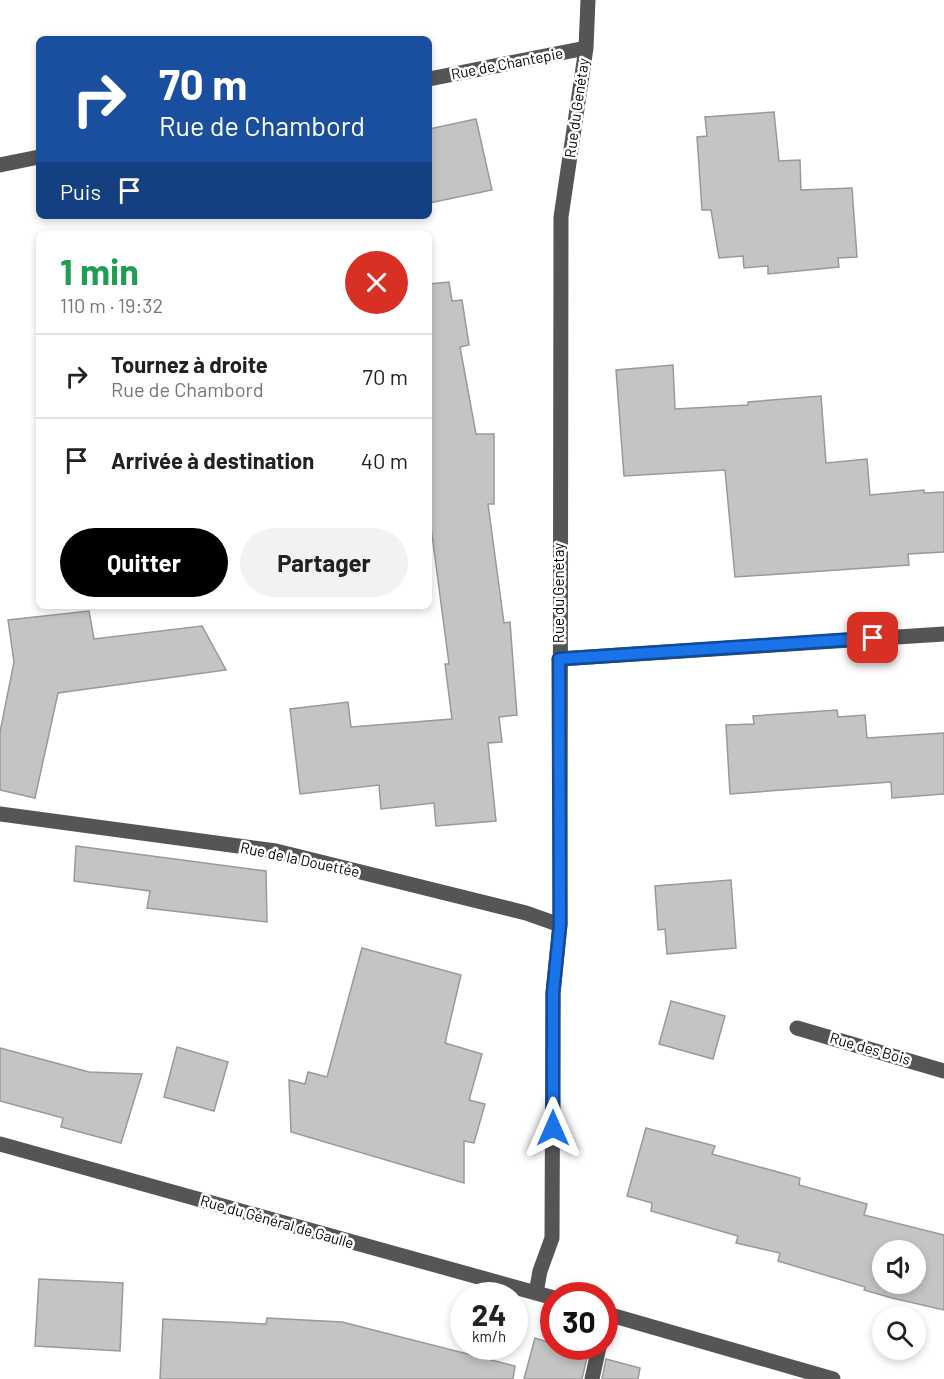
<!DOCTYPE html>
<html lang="fr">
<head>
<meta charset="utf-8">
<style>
  body { margin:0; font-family:Barlow,sans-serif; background:#f2f2f2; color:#222; height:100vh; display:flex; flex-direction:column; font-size:22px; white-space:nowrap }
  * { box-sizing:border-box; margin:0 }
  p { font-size:20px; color:#767676 }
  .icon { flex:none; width:33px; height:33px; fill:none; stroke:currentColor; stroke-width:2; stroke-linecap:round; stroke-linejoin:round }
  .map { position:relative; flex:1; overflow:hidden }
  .details { position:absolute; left:36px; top:231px; width:396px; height:378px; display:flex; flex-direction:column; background:#fff; border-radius:9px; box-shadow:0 3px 9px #0003 }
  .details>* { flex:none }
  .banner { position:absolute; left:36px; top:36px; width:396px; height:183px; border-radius:9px; box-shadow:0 3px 9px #0003; background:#1a4fa0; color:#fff; overflow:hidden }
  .controls { position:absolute; left:872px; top:1240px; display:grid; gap:12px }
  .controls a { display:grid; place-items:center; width:54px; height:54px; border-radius:50%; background:#fff; box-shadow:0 3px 9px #0003; font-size:30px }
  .speed { position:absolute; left:450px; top:1282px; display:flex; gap:12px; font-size:30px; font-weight:700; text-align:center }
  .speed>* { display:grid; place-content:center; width:78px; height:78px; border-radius:50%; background:#fff; box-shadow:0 3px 9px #0003; line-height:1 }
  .speed small { font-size:15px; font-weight:400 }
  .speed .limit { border:9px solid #d22; background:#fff; color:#111 }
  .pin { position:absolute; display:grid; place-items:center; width:51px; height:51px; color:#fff; margin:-26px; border-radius:12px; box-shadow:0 3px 9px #0006 }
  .me { position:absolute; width:66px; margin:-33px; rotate:0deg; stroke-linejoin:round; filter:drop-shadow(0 0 4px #0008) }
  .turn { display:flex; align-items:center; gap:21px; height:126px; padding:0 24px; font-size:27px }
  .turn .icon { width:78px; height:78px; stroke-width:2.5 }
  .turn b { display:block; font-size:42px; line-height:51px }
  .then { display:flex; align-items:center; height:57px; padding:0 24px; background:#0003; gap:12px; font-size:22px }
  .round { display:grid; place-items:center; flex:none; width:63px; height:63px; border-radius:32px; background:#f2f2f2 }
  .head { display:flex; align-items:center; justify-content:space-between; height:102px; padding:0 24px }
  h1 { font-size:36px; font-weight:700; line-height:45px; color:#1e9e55 }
  .action { display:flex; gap:12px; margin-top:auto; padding:12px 24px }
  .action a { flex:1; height:69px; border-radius:36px; background:#000; color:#fff; font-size:24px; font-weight:700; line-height:69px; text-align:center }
  .action a+a { background:#f2f2f2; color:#222 }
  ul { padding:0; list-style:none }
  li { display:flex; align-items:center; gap:18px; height:84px; padding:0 24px; border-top:2px solid #e0e0e0 }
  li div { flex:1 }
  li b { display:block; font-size:22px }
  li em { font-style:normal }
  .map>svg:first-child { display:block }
  .building { fill:#c4c4c4; stroke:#999; stroke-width:1.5; fill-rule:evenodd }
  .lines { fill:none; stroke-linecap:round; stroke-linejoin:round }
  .minor { stroke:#555; stroke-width:15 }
  .route-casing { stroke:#114b97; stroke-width:15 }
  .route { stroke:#1a73e8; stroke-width:10 }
  .labels { text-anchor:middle; stroke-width:5; stroke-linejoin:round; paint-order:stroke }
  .street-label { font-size:15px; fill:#000; stroke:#fff }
</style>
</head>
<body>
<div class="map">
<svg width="944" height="1379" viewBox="0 0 944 1379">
  <rect width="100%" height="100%" fill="#fff"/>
  <path class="building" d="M 774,112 L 779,161 L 800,160 L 801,190 L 852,188 L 857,257 L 838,258 L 839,267 L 768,274 L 768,266 L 744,268 L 743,256 L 719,258 L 711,210 L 702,210 L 697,137 L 707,136 L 705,117 Z
    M 476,119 L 492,190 L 429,203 L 429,129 Z
    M 449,282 L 452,301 L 462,300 L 469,345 L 460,347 L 476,434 L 494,434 L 494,504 L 488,504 L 504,623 L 510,622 L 517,715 L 499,717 L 502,742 L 488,743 L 496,821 L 436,826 L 434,803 L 381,809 L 379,785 L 300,794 L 290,709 L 348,702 L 351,727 L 452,719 L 445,664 L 449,664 L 429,512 L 429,284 Z
    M 673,365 L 675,409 L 748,405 L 748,402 L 821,396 L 826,463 L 867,459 L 870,495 L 924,490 L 924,493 L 944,492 L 944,552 L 908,554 L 909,565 L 735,577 L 725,470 L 624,476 L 616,370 Z
    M 89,611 L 94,639 L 202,626 L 226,670 L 58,693 L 35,798 L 0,790 L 0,732 L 14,662 L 8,620 Z
    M 837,710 L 838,717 L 865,715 L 867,738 L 944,733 L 944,794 L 892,798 L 891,782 L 730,794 L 726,725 L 754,724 L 753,716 Z
    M 76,846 L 266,871 L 267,922 L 147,908 L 150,891 L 74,881 Z
    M 731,880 L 736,948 L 667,954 L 665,929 L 658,930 L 655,886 Z
    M 362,948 L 461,975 L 445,1043 L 482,1054 L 469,1100 L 485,1104 L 474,1143 L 464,1141 L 464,1183 L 291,1132 L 289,1080 L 305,1084 L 308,1072 L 327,1077 Z
    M 671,1001 L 725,1016 L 713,1059 L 659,1044 Z
    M 177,1047 L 228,1062 L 214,1111 L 164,1097 Z
    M 0,1048 L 89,1072 L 142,1074 L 121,1143 L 61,1127 L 63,1118 L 0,1101 Z
    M 646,1128 L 715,1146 L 712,1154 L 800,1178 L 799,1185 L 867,1204 L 864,1215 L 944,1235 L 944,1310 L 892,1298 L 864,1290 L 865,1287 L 778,1261 L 780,1253 L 736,1243 L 738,1236 L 651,1211 L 652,1203 L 627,1196 ZM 882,1251 L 915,1251 L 915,1284 L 882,1284 Z
    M 39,1279 L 123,1283 L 120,1351 L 35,1346 Z
    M 267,1318 L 342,1322 L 515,1366 L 513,1379 L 160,1379 L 163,1319 L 266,1324 Z
    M 535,1338 L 554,1344 L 554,1347 L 565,1347 L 588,1353 L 582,1379 L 524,1379 Z
    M 606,1359 L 640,1368 L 638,1379 L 602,1379 Z"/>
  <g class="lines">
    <path class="minor" d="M 429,79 L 586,48
      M 0,165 L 39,157
      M 559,659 L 944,634
      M 0,814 L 276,851 L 526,913 L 560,925
      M 797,1028 L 944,1071
      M 0,1144 L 554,1298
      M 536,1293 L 540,1271 L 552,1238 L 553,993 L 560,925 L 561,217 L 586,48 L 588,0
      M 604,1313 L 833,1379
      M 592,1379 L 599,1347"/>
  </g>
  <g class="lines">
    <g class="route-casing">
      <path id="route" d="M 553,1128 L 553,993 L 560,924 L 559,659 L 873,638"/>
    </g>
    <use href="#route" class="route"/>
  </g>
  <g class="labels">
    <g class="street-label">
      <text transform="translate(507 64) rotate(-11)" y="5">Rue de Chantepie</text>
      <text transform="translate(577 108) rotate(-82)" y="5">Rue du Genétay</text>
      <text transform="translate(559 593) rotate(-90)" y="5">Rue du Genétay</text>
      <text transform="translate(300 860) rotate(12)" y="5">Rue de la Douettée</text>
      <text transform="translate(870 1049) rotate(16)" y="5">Rue des Bois</text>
      <text transform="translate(277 1222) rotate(16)" y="5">Rue du Général de Gaulle</text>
    </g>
  </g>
</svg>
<div class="controls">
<a><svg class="icon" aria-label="sound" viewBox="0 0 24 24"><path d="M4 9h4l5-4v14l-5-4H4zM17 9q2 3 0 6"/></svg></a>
<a><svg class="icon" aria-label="search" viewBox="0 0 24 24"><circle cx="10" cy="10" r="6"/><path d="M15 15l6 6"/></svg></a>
</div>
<div class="speed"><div>24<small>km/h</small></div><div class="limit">30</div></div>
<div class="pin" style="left:873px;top:638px;background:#d93025"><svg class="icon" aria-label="arrive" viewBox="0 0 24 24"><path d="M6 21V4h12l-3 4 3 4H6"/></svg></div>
<svg class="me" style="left:553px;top:1128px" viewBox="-20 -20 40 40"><path d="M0-17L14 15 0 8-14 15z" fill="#1a73e8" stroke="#fff" stroke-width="4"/></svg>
<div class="banner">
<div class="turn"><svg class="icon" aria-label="right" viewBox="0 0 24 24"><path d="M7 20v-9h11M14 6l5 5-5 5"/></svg><div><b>70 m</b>Rue de Chambord</div></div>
<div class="then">Puis<svg class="icon" aria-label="arrive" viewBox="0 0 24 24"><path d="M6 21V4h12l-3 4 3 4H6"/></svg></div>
</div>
<section class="details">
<div class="head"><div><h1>1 min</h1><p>110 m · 19:32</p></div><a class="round" style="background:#d93025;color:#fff"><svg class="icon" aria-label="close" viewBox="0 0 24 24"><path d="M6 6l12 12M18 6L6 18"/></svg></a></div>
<ul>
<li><svg class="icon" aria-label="right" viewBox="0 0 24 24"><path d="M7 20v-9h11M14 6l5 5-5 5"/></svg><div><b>Tournez à droite</b><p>Rue de Chambord</p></div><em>70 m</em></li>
<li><svg class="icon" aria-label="arrive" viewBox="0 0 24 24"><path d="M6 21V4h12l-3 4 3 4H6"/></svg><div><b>Arrivée à destination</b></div><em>40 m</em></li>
</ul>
<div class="action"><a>Quitter</a><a>Partager</a></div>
</section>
</div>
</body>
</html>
